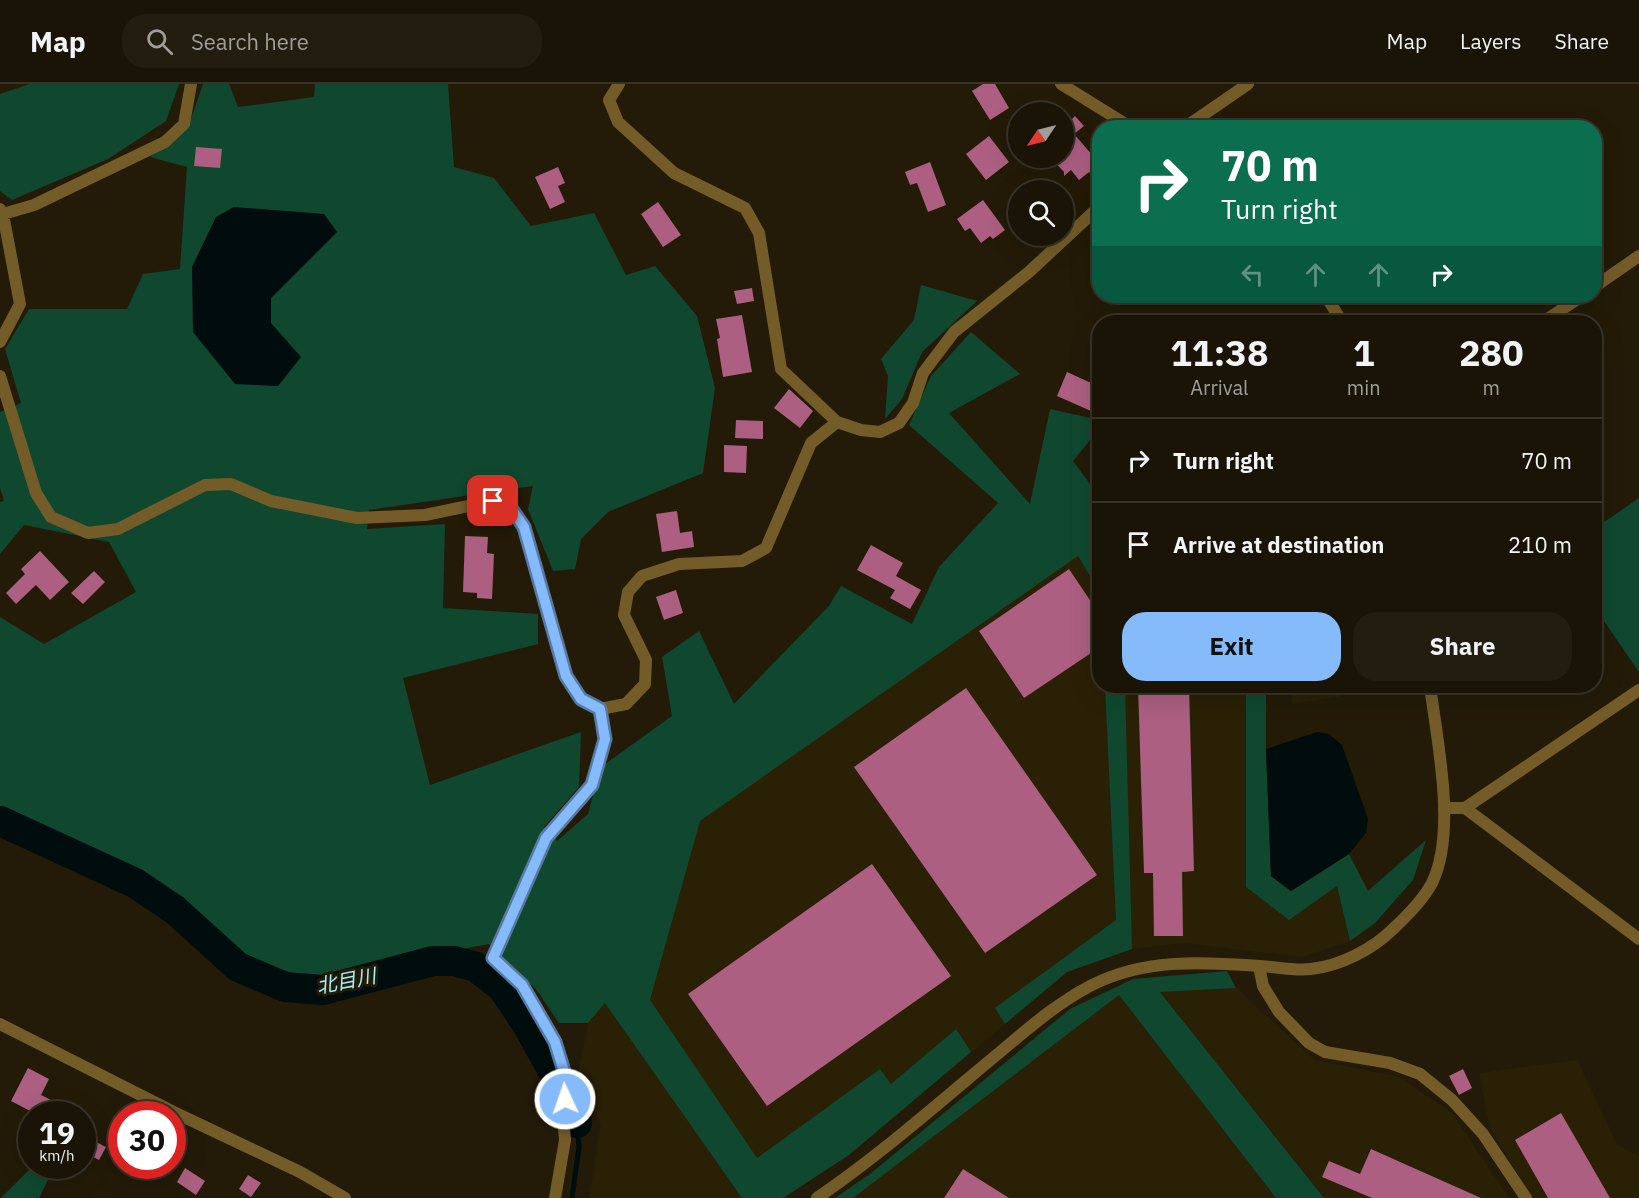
<!DOCTYPE html>
<html lang="en">
<head>
<meta charset="utf-8">
<style>
  body { margin:0; font-family:"IBM Plex Sans","Noto Sans JP",sans-serif; background:#231d10; color:#f1f3f6; height:100vh; display:flex; flex-direction:column; font-size:22px; white-space:nowrap }
  * { box-sizing:border-box; margin:0 }
  p { font-size:20px; color:#9f9e9b }
  .icon { flex:none; width:33px; height:33px; fill:none; stroke:currentColor; stroke-width:2; stroke-linecap:round; stroke-linejoin:round }
  .map { position:relative; flex:1; overflow:hidden }
  .details { position:absolute; left:1092px; top:231px; width:510px; height:378px; display:flex; flex-direction:column; background:#1a1406; border-radius:24px; box-shadow:0 6px 24px #0002,0 0 0 2px #383328 }
  .details>* { flex:none }
  .hud { position:absolute; left:1092px; top:36px; width:510px; height:183px; border-radius:24px; box-shadow:0 6px 24px #0002,0 0 0 2px #383328; background:#0b6e4f; color:#fff; overflow:hidden }
  .needle { width:39px; rotate:235deg }
  .controls { position:absolute; left:1008px; top:18px; display:grid; gap:12px }
  .controls a { display:grid; place-items:center; width:66px; height:66px; border-radius:50%; background:#1a1406; box-shadow:0 6px 24px #0002,0 0 0 2px #383328; font-size:30px }
  .speed { position:absolute; left:18px; top:1017px; display:flex; gap:12px; font-size:30px; font-weight:700; text-align:center }
  .speed>* { display:grid; place-content:center; width:78px; height:78px; border-radius:50%; background:#1a1406; box-shadow:0 6px 24px #0002,0 0 0 2px #383328; line-height:1 }
  .speed small { font-size:15px; font-weight:400 }
  .speed .limit { border:9px solid #d22; background:#fff; color:#111 }
  .pin { position:absolute; display:grid; place-items:center; width:51px; height:51px; color:#fff; margin:-26px; border-radius:12px; box-shadow:0 3px 9px #0006 }
  .me { position:absolute; width:66px; margin:-33px; rotate:357deg; stroke-linejoin:round; filter:drop-shadow(0 0 4px #0008) }
  .turn { display:flex; align-items:center; gap:21px; height:126px; padding:0 30px; font-size:27px }
  .turn .icon { width:78px; height:78px; stroke-width:2.5 }
  .turn b { display:block; font-size:42px; line-height:51px }
  .lanes { display:flex; align-items:center; height:57px; padding:0 30px; background:#0003; justify-content:center; gap:30px; direction:ltr }
  .lanes .off { opacity:.35 }
  .eta { display:flex; justify-content:space-evenly; align-items:center; height:102px; text-align:center }
  .eta b { font-size:36px; font-weight:700; line-height:42px }
  .button { display:flex; gap:12px; margin-top:auto; padding:12px 30px }
  .button a { flex:1; height:69px; border-radius:24px; background:#86bbfb; color:#111; font-size:24px; font-weight:700; line-height:69px; text-align:center }
  .button a+a { background:#231d10; color:#f1f3f6 }
  ul { padding:0; list-style:none }
  li { display:flex; align-items:center; gap:18px; height:84px; padding:0 30px; border-top:2px solid #383328 }
  li div { flex:1 }
  li b { display:block; font-size:22px }
  li em { font-style:normal }
  header { display:flex; align-items:center; gap:36px; box-sizing:border-box; height:84px; padding:0 30px; background:#1a1406; border-bottom:2px solid #383328 }
  header strong { font-size:28px }
  nav { display:flex; gap:33px; margin-inline-start:auto; font-size:21px }
  .search { width:420px; height:54px; background:#231d10; display:flex; align-items:center; gap:15px; box-sizing:border-box; padding:0 21px; border-radius:24px; color:#9f9e9b; font-size:22px }
  .map>svg:first-child { display:block }
  .built { fill:#2a2006 }
  .green { fill:#0f482f; fill-rule:evenodd }
  .water { fill:#010c0d }
  .lines { fill:none; stroke-linecap:round; stroke-linejoin:round }
  .stream { stroke:#010c0d; stroke-width:5 }
  .river { stroke:#010c0d; stroke-width:30 }
  .building { fill:#ac5f80 }
  .minor { stroke:#735c28; stroke-width:12 }
  .tertiary { stroke:#735c28; stroke-width:12 }
  .route-casing { stroke:#577aa3; stroke-width:15 }
  .route { stroke:#86bbfb; stroke-width:10 }
  .labels { text-anchor:middle; stroke-width:6; stroke-linejoin:round; paint-order:stroke }
  .water-label { font-size:20px; font-style:italic; fill:#9cf1fa; stroke:#231b08 }
</style>
</head>
<body>
<header>
<strong>Map</strong>
<div class="search"><svg class="icon" aria-label="search" viewBox="0 0 24 24"><circle cx="10" cy="10" r="6"/><path d="M15 15l6 6"/></svg>Search here</div>
<nav><a>Map</a><a>Layers</a><a>Share</a></nav>
</header>
<div class="map">
<svg width="1639" height="1114" viewBox="0 0 1639 1114">
  <rect width="100%" height="100%" fill="#231b08"/>
  <path class="built" d="M 1078,472 L 1099,507 L 1100,602 L 1246,602 L 1247,803 L 1337,802 L 1350,857 L 1303,873 L 1183,859 L 1132,865 L 1067,888 L 849,1071 L 783,1114 L 589,1114 L 601,1040 L 578,990 L 588,939 L 605,919 L 650,916 L 700,736 Z
    M 1292,602 L 1356,602 L 1339,613 L 1292,620 Z
    M 1236,904 L 1315,976 L 1399,993 L 1452,1029 L 1509,1114 L 1324,1114 L 1160,907 Z
    M 1119,911 L 1276,1114 L 842,1114 L 902,1075 Z
    M 1577,976 L 1617,1060 L 1639,1073 L 1639,1114 L 1532,1114 L 1490,1044 L 1479,989 Z"/>
  <path class="green" d="M 30,0 L 179,0 L 166,37 L 108,75 L 12,116 L 0,107 L 0,10 Z
    M 203,0 L 229,0 L 238,23 L 314,13 L 315,0 L 448,0 L 454,83 L 494,94 L 531,142 L 594,129 L 626,191 L 655,182 L 697,232 L 715,304 L 703,389 L 608,428 L 581,455 L 575,485 L 553,487 L 528,425 L 533,402 L 369,426 L 367,445 L 445,440 L 443,524 L 538,530 L 538,560 L 403,594 L 430,701 L 581,648 L 579,703 L 544,743 L 557,757 L 588,730 L 601,683 L 672,632 L 662,573 L 699,547 L 734,620 L 829,522 L 841,502 L 912,540 L 939,483 L 998,419 L 909,341 L 931,292 L 971,248 L 1020,290 L 949,329 L 1030,420 L 1050,325 L 1099,336 L 1099,345 L 1073,377 L 1099,412 L 1099,507 L 1078,472 L 700,737 L 650,916 L 757,1074 L 880,985 L 891,1000 L 956,945 L 971,968 L 849,1071 L 783,1114 L 742,1114 L 605,919 L 588,939 L 559,939 L 536,905 L 489,860 L 310,893 L 249,878 L 177,820 L 132,793 L 0,731 L 0,533 L 44,560 L 136,508 L 109,458 L 24,441 L 0,470 L 0,418 L 4,417 L 0,404 L 0,328 L 21,319 L 5,265 L 29,225 L 127,225 L 143,190 L 180,185 L 187,83 L 150,73 L 188,44 ZM 234,123 L 337,148 L 271,214 L 271,239 Z
    M 921,201 L 977,217 L 922,268 L 902,315 L 885,335 L 888,292 L 881,275 L 914,236 Z
    M 1639,414 L 1639,588 L 1595,524 L 1594,445 Z
    M 1105,602 L 1125,602 L 1132,865 L 1067,888 L 1005,940 L 995,924 L 1116,836 Z
    M 1246,602 L 1266,602 L 1266,665 L 1271,792 L 1291,807 L 1349,770 L 1368,807 L 1426,756 L 1413,796 L 1375,839 L 1350,857 L 1337,802 L 1289,836 L 1246,803 Z
    M 1227,887 L 1236,904 L 1160,908 L 1324,1114 L 1276,1114 L 1119,911 L 853,1114 L 835,1114 L 870,1090 L 1070,925 L 1133,895 Z
    M 33,1082 L 55,1082 L 39,1114 L 1,1114 Z"/>
  <path class="water" d="M 234,123 L 324,130 L 337,148 L 271,214 L 271,239 L 301,273 L 278,302 L 235,300 L 193,248 L 192,183 L 216,133 Z
    M 1317,648 L 1329,650 L 1342,661 L 1368,735 L 1366,749 L 1349,770 L 1291,807 L 1271,792 L 1266,665 Z"/>
  <g class="lines">
    <path class="stream" d="M 572,1114 L 579,1063 L 577,1039"/>
    <path class="river" d="M 0,737 L 135,799 L 175,826 L 238,883 L 285,903 L 323,906 L 433,877 L 454,877 L 476,883 L 502,903 L 528,942 L 555,991 L 577,1039"/>
  </g>
  <path class="building" d="M 983,0 L 995,0 L 1009,24 L 990,36 L 972,7 Z
    M 1075,32 L 1084,42 L 1074,50 L 1100,80 L 1100,99 L 1089,88 L 1079,96 L 1071,86 L 1064,92 L 1064,88 L 1051,74 L 1064,74 L 1064,38 L 1066,41 Z
    M 989,52 L 1009,78 L 986,96 L 966,70 Z
    M 196,63 L 222,65 L 220,84 L 194,82 Z
    M 930,78 L 946,121 L 928,128 L 917,99 L 910,101 L 905,88 Z
    M 558,83 L 565,99 L 558,102 L 565,118 L 550,125 L 535,93 Z
    M 983,116 L 1005,146 L 993,155 L 990,152 L 981,159 L 970,144 L 965,147 L 957,135 Z
    M 658,118 L 681,151 L 663,163 L 641,130 Z
    M 752,204 L 754,217 L 737,220 L 734,207 Z
    M 742,231 L 752,288 L 723,293 L 717,255 L 720,254 L 716,235 Z
    M 1067,288 L 1100,303 L 1100,331 L 1057,312 Z
    M 789,305 L 813,327 L 800,344 L 774,324 Z
    M 736,336 L 763,337 L 763,355 L 735,354 Z
    M 724,361 L 747,362 L 746,389 L 724,388 Z
    M 677,427 L 680,449 L 692,447 L 694,463 L 662,468 L 656,430 Z
    M 465,452 L 488,453 L 487,469 L 494,470 L 492,515 L 477,514 L 477,509 L 463,508 Z
    M 871,461 L 903,479 L 896,492 L 921,506 L 910,525 L 890,514 L 895,506 L 857,486 Z
    M 40,467 L 69,498 L 50,516 L 36,501 L 16,520 L 6,509 L 25,490 L 21,485 Z
    M 1069,485 L 1100,531 L 1100,563 L 1024,614 L 979,547 Z
    M 94,487 L 105,498 L 83,520 L 71,509 Z
    M 676,506 L 683,529 L 664,536 L 656,513 Z
    M 1138,602 L 1189,602 L 1194,787 L 1182,788 L 1183,852 L 1154,852 L 1153,789 L 1144,789 Z
    M 966,604 L 1097,791 L 985,869 L 854,683 Z
    M 872,780 L 951,892 L 767,1022 L 688,910 Z
    M 28,984 L 49,995 L 41,1011 L 79,1030 L 36,1030 L 11,1017 Z
    M 1463,985 L 1472,1004 L 1459,1011 L 1449,992 Z
    M 1561,1029 L 1610,1114 L 1548,1114 L 1515,1056 Z
    M 82,1051 L 106,1063 L 99,1076 L 82,1067 Z
    M 1371,1065 L 1481,1114 L 1372,1114 L 1322,1093 L 1329,1077 L 1360,1090 Z
    M 185,1084 L 205,1097 L 196,1111 L 177,1098 Z
    M 963,1085 L 1009,1114 L 944,1114 Z
    M 248,1091 L 261,1099 L 251,1113 L 239,1105 Z"/>
  <g class="lines">
    <path class="minor" d="M 619,0 L 609,16 L 618,38 L 674,89 L 745,124 L 759,149 L 781,285 L 837,338 L 861,346 L 880,348 L 899,339 L 913,319 L 923,289 L 954,248 L 1029,188 L 1100,122
      M 1184,44 L 1248,0
      M 0,125 L 3,130 L 20,220 L 0,258
      M 3,130 L 34,121 L 165,58 L 184,40 L 191,0
      M 1594,203 L 1639,172
      M 1543,238 L 1582,212
      M 0,292 L 36,409 L 51,433 L 88,449 L 118,445 L 205,401 L 231,400 L 271,417 L 357,434 L 425,431 L 493,417 L 513,427 L 524,443 L 566,592 L 581,615 L 600,625 L 626,620 L 645,600 L 646,576 L 624,531 L 628,508 L 642,492 L 679,480 L 742,477 L 766,464 L 811,359 L 837,338
      M 1444,724 L 1465,724 L 1639,606
      M 1465,724 L 1639,855
      M 1259,882 L 1263,902 L 1279,928 L 1309,959 L 1325,968 L 1390,979 L 1420,990 L 1452,1016 L 1483,1050 L 1526,1114
      M 555,1114 L 565,1056 L 563,1034 L 567,997 L 555,958 L 522,901 L 493,874 L 546,754 L 593,701 L 605,655 L 600,625"/>
    <path class="tertiary" d="M 1061,0 L 1132,44
      M 1326,212 L 1342,238
      M 0,940 L 182,1032 L 300,1088 L 345,1114
      M 817,1114 C 877,1073 932,1025 988,978 C 1021,951 1053,921 1092,901 C 1145,874 1203,878 1260,882 C 1277,883 1295,887 1311,885 C 1340,882 1373,865 1393,845 C 1407,832 1423,816 1432,799 C 1457,748 1437,656 1430,602"/>
  </g>
  <g class="lines">
    <g class="route-casing">
      <path id="route" d="M 493,417 L 513,427 L 524,443 L 566,592 L 581,615 L 600,625 L 605,655 L 592,701 L 546,754 L 493,874 L 522,901 L 555,958 L 567,997 L 565,1015"/>
    </g>
    <use href="#route" class="route"/>
  </g>
  <g class="labels">
    <g class="water-label">
      <text transform="translate(346 897) rotate(-11)" y="7">北目川</text>
    </g>
  </g>
</svg>
<div class="controls">
<a><svg class="needle" viewBox="-14 -14 28 28"><path d="M0-13l5 13h-10z" fill="#e53935"/><path d="M0 13l5-13h-10z" fill="#9f9e9b"/></svg></a>
<a><svg class="icon" aria-label="search" viewBox="0 0 24 24"><circle cx="10" cy="10" r="6"/><path d="M15 15l6 6"/></svg></a>
</div>
<div class="speed"><div>19<small>km/h</small></div><div class="limit">30</div></div>
<div class="pin" style="left:493px;top:417px;background:#d93025"><svg class="icon" aria-label="arrive" viewBox="0 0 24 24"><path d="M6 21V4h12l-3 4 3 4H6"/></svg></div>
<svg class="me" style="left:565px;top:1015px" viewBox="-20 -20 40 40"><circle r="17" fill="#86bbfb" stroke="#fff" stroke-width="3"/><path d="M0-11L8 9 0 5-8 9z" fill="#fff"/></svg>
<div class="hud">
<div class="turn"><svg class="icon" aria-label="right" viewBox="0 0 24 24"><path d="M7 20v-9h11M14 6l5 5-5 5"/></svg><div><b>70 m</b>Turn right</div></div>
<div class="lanes"><svg class="icon off" aria-label="left" viewBox="0 0 24 24"><path d="M17 20v-9H6M10 6l-5 5 5 5"/></svg><svg class="icon off" aria-label="ahead" viewBox="0 0 24 24"><path d="M12 20V5M6 11l6-6 6 6"/></svg><svg class="icon off" aria-label="ahead" viewBox="0 0 24 24"><path d="M12 20V5M6 11l6-6 6 6"/></svg><svg class="icon" aria-label="right" viewBox="0 0 24 24"><path d="M7 20v-9h11M14 6l5 5-5 5"/></svg></div>
</div>
<section class="details">
<div class="eta">
<div><b>11:38</b><p>Arrival</p></div>
<div><b>1</b><p>min</p></div>
<div><b>280</b><p>m</p></div>
</div>
<ul>
<li><svg class="icon" aria-label="right" viewBox="0 0 24 24"><path d="M7 20v-9h11M14 6l5 5-5 5"/></svg><div><b>Turn right</b></div><em>70 m</em></li>
<li><svg class="icon" aria-label="arrive" viewBox="0 0 24 24"><path d="M6 21V4h12l-3 4 3 4H6"/></svg><div><b>Arrive at destination</b></div><em>210 m</em></li>
</ul>
<div class="button"><a>Exit</a><a>Share</a></div>
</section>
</div>
</body>
</html>
